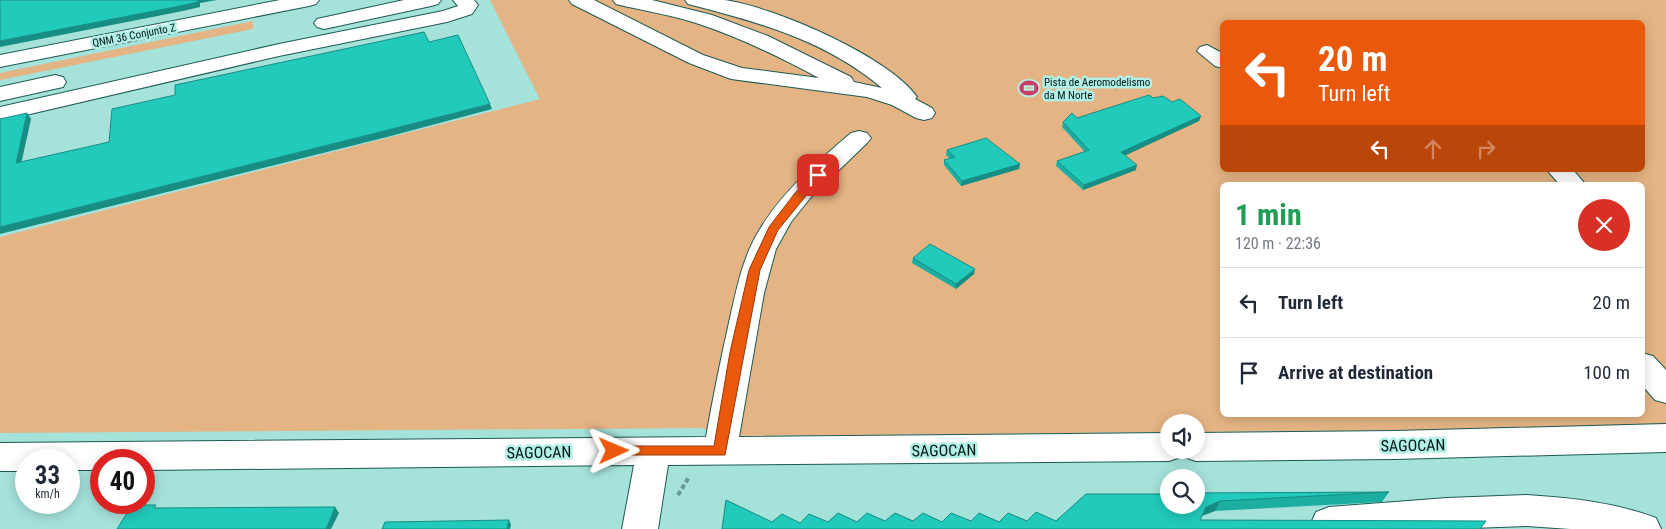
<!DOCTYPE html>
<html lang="en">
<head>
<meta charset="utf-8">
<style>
  body { margin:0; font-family:"Roboto Condensed",sans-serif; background:#f2f2f3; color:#1f2937; height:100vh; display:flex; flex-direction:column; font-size:19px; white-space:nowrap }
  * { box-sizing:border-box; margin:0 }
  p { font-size:16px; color:#747a83 }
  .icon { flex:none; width:28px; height:28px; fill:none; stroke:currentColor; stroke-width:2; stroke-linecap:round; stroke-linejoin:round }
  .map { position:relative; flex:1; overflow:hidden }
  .panel { position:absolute; left:1220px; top:182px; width:425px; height:235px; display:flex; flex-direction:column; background:#fff; border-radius:8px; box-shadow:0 2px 12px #0003 }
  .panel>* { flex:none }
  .guide { position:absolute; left:1220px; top:20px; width:425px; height:152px; border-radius:8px; box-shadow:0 2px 12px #0003; background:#ea580c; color:#fff; overflow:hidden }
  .controls { position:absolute; left:1160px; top:414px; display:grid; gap:10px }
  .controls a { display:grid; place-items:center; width:45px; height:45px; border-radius:50%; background:#fff; box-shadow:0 2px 12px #0003; font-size:25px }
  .speed { position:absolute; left:15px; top:449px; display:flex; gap:10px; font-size:25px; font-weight:700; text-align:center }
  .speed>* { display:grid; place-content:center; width:65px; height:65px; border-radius:50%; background:#fff; box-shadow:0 2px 12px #0003; line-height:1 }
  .speed small { font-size:12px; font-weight:400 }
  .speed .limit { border:8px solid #d22; background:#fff; color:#111 }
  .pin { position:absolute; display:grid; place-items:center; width:42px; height:42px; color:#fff; margin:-21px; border-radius:10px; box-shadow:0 2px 8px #0006 }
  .me { position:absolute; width:55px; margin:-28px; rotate:89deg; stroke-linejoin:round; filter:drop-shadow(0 0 4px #0008) }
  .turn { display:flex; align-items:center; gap:18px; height:105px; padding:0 15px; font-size:22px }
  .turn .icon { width:65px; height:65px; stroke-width:2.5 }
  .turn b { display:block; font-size:35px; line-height:42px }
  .lanes { display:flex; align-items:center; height:48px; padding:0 15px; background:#0003; justify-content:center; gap:25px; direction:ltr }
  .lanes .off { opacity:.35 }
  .round { display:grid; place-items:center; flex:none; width:52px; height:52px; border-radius:26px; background:#f2f2f3 }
  .headline { display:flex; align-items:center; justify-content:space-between; height:85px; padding:0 15px }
  h1 { font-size:30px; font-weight:700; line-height:38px; color:#1e9e55 }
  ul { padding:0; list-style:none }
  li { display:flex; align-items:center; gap:15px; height:70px; padding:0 15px; border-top:1px solid #e0e1e3 }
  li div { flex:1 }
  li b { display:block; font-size:19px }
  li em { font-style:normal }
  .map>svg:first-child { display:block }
  .green { fill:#e5b484; fill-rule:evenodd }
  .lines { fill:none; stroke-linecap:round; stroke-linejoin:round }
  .minor-casing { stroke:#1d5a54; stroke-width:2 }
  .path { stroke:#6a9993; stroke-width:4; stroke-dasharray:4.5 3; stroke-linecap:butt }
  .minor { fill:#fff; fill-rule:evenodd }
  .wall { fill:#1daea2 }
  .shaded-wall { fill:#188d84 }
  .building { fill:#22cabc; stroke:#188d84 }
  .route { fill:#ea580c; stroke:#983908 }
  .labels { text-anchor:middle; stroke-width:5; stroke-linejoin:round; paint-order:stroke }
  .far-street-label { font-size:11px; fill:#001613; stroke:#b2efe7 }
  .far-poi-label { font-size:11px; fill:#001613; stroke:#b2efe7; text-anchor:start }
  .near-street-label { font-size:16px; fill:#001613; stroke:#b2efe7 }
</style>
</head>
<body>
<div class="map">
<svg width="1666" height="529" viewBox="0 0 1666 529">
  <rect width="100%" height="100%" fill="#a5e2da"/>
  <path class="green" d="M 490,0 L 1666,0 L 1666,428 L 1196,432 L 1196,422 L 1169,422 L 1169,432 L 734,436 L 701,428 L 0,433 L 0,237 L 540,99 ZM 1222,22 L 1642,22 L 1642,170 L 1222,170 ZM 1222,185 L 1642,185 L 1642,415 L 1222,415 Z
    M 253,21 L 253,29 L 0,80 L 0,73 Z"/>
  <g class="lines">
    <g class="minor-casing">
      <path id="minor" d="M 280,0 L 319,0 L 316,4 L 309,6 L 0,67 L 0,55 Z
        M 404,0 L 441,0 L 438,4 L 431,6 L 324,29 L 317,27 L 314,23 L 317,19 Z
        M 453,0 L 474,0 L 478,5 L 472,14 L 447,22 L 279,56 L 0,121 L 0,107 L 279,44 L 443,11 L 458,6 Z
        M 569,0 L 594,0 L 703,55 L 742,68 L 819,78 C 780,57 741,38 699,24 C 672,15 644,11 616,4 L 613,0 L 652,0 L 712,15 L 768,36 L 851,77 L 854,82 L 882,88 C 825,40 758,22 688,4 L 685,0 C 698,0 712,0 724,0 C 772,6 890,57 917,97 L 915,99 L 932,108 L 935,113 L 932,118 L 924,120 L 916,118 L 892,105 L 867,97 L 731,79 L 689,63 L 572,4 Z
        M 1207,45 L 1222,53 L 1222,68 L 1215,66 L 1197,51 L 1200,47 Z
        M 55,75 L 63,77 L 66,82 L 63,87 L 0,101 L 0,87 Z
        M 859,131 L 867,133 L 871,138 L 867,143 L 811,197 L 791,222 L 776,249 L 764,293 L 739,437 L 1169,433 L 1169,450 L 1196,450 L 1196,433 L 1395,431 L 1666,424 L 1666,452 L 1395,459 L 1196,461 L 1184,457 L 1182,453 L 1181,457 L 1169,461 L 668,465 L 658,529 L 622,529 L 634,465 L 144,470 L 144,460 L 101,460 L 101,470 L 69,470 L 69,460 L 26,460 L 26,471 L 0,471 L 0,443 L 706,437 C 713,397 721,358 730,318 C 737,287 743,256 760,229 C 783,191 817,162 851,133 Z
        M 1547,170 L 1573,170 L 1586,185 L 1560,185 Z
        M 1642,353 L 1653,356 L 1666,370 L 1666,403 L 1655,400 L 1642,385 Z
        M 1527,495 C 1571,498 1614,502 1656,518 L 1661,529 L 1570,529 L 1527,526 L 1445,529 L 1314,529 L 1311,523 L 1316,512 L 1329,507 L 1447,498 Z"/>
    </g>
    <path class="path" d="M 678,495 L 689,477"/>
    <use href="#minor" class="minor"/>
  </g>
  <path class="wall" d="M 1153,98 L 1172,102 L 1201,116 L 1199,121 L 1125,155 L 1136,170 L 1083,190 L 1056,166 L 1057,161 L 1085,152 L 1062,127 L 1063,122 Z
    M 947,150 L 1020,164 L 1019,169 L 961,186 L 944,165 L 944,160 L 950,159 L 946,155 Z
    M 913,258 L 974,274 L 956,289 L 912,263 Z
    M 1389,492 L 1382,502 L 1215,511 L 1202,516 L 1200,520 L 1486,521 L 1480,529 L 722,529 L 726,500 L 772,522 L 782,514 L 800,523 L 809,514 L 828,522 L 838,513 L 857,522 L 867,513 L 885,521 L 895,513 L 913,521 L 923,513 L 942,522 L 951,513 L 971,521 L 979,513 L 999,522 L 1008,513 L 1027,521 L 1036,512 L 1056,521 L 1086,494 L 1169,494 L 1169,505 L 1196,505 L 1196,493 Z"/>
  <path class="shaded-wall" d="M 198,0 L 217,0 L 200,3 L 200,7 L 183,11 L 0,47 L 0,41 Z
    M 490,104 L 492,109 L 387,137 L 0,234 L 0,227 Z
    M 27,113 L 31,119 L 20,169 L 16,163 Z
    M 1201,116 L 1199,121 L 1120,158 L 1121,152 Z
    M 1020,164 L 1019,169 L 961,186 L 962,181 Z
    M 1137,165 L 1136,170 L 1083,190 L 1084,185 Z
    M 975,269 L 974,274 L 956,289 L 956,284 Z
    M 1220,501 L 1215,511 L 1201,516 L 1206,507 Z
    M 335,507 L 339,513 L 331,529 L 326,529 Z
    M 509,520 L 511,525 L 510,529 L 507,529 Z"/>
  <path class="building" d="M 0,0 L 198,0 L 198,2 L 180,6 L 0,41 Z
    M 424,32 L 429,42 L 458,35 L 490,104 L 384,131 L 0,227 L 0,119 L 27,113 L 16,163 L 109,142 L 112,109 L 175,95 L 175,85 Z
    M 1149,95 L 1153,98 L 1163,96 L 1172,102 L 1180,99 L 1201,116 L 1121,152 L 1137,165 L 1084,185 L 1057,161 L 1089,150 L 1063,122 L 1072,113 L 1077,118 Z
    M 986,138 L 1020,164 L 962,181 L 944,160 L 955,157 L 947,150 Z
    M 930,244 L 975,269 L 956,284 L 913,258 Z
    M 1389,492 L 1220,501 L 1206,507 L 1200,520 L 1486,521 L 1480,529 L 722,529 L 726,500 L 772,522 L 782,514 L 800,523 L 809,514 L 828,522 L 838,513 L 857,522 L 867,513 L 885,521 L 895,513 L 913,521 L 923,513 L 942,522 L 951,513 L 971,521 L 979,513 L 999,522 L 1008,513 L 1027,521 L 1036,512 L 1056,521 L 1086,494 L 1169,494 L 1169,505 L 1196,505 L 1196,493 Z
    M 132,505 L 156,505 L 154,508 L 335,507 L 326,529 L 117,529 Z
    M 509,520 L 507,529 L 382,529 L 385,522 Z"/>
  <path class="route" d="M 818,172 L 823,175 L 778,230 L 760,270 L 725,455 L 609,455 L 607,451 L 609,447 L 614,446 L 714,446 L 730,352 L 749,270 L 769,227 L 795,193 L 814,173 Z"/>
  <defs>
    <g id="stadium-bare" transform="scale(1.5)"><path d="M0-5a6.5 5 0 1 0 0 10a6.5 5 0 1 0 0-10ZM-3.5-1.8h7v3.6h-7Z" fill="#cb3d69" stroke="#b2efe7" stroke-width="2.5" paint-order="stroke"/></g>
  </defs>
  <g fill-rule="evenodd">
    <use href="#stadium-bare" x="1029" y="88"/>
  </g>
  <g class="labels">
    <g class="far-street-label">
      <text transform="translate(134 35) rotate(-11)" y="4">QNM 36 Conjunto Z</text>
    </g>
    <g class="far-poi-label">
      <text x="1044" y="86">Pista de Aeromodelismo<tspan x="1044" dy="13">da M Norte</tspan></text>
    </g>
    <g class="near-street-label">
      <text transform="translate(1413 445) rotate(-1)" y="6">SAGOCAN</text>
      <text transform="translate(944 450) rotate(-1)" y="6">SAGOCAN</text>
      <text transform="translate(539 452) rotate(-1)" y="6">SAGOCAN</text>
    </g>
  </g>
</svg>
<div class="controls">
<a><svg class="icon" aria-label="sound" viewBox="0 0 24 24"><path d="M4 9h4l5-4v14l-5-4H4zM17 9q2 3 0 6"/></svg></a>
<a><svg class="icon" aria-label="search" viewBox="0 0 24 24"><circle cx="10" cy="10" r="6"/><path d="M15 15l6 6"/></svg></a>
</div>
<div class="speed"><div>33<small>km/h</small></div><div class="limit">40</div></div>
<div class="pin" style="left:818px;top:175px;background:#d93025"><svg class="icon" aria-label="arrive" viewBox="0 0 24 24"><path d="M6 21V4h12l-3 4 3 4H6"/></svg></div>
<svg class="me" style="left:614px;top:451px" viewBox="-20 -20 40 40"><path d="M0-17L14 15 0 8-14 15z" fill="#ea580c" stroke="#fff" stroke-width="4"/></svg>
<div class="guide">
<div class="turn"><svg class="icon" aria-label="left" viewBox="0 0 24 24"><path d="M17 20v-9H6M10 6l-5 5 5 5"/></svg><div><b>20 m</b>Turn left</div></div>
<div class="lanes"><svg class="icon" aria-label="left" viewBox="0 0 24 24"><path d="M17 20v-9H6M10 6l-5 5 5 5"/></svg><svg class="icon off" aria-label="ahead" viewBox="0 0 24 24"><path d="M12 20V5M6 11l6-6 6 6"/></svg><svg class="icon off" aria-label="right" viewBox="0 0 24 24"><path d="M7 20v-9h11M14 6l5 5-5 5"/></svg></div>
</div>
<section class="panel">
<div class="headline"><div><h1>1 min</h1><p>120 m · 22:36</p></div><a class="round" style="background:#d93025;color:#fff"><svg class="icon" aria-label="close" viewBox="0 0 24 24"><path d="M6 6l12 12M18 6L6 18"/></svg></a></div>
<ul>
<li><svg class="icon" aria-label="left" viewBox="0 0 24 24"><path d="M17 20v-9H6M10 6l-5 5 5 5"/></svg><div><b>Turn left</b></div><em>20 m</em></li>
<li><svg class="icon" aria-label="arrive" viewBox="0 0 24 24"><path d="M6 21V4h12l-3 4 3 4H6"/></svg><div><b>Arrive at destination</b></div><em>100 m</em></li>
</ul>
</section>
</div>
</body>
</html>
